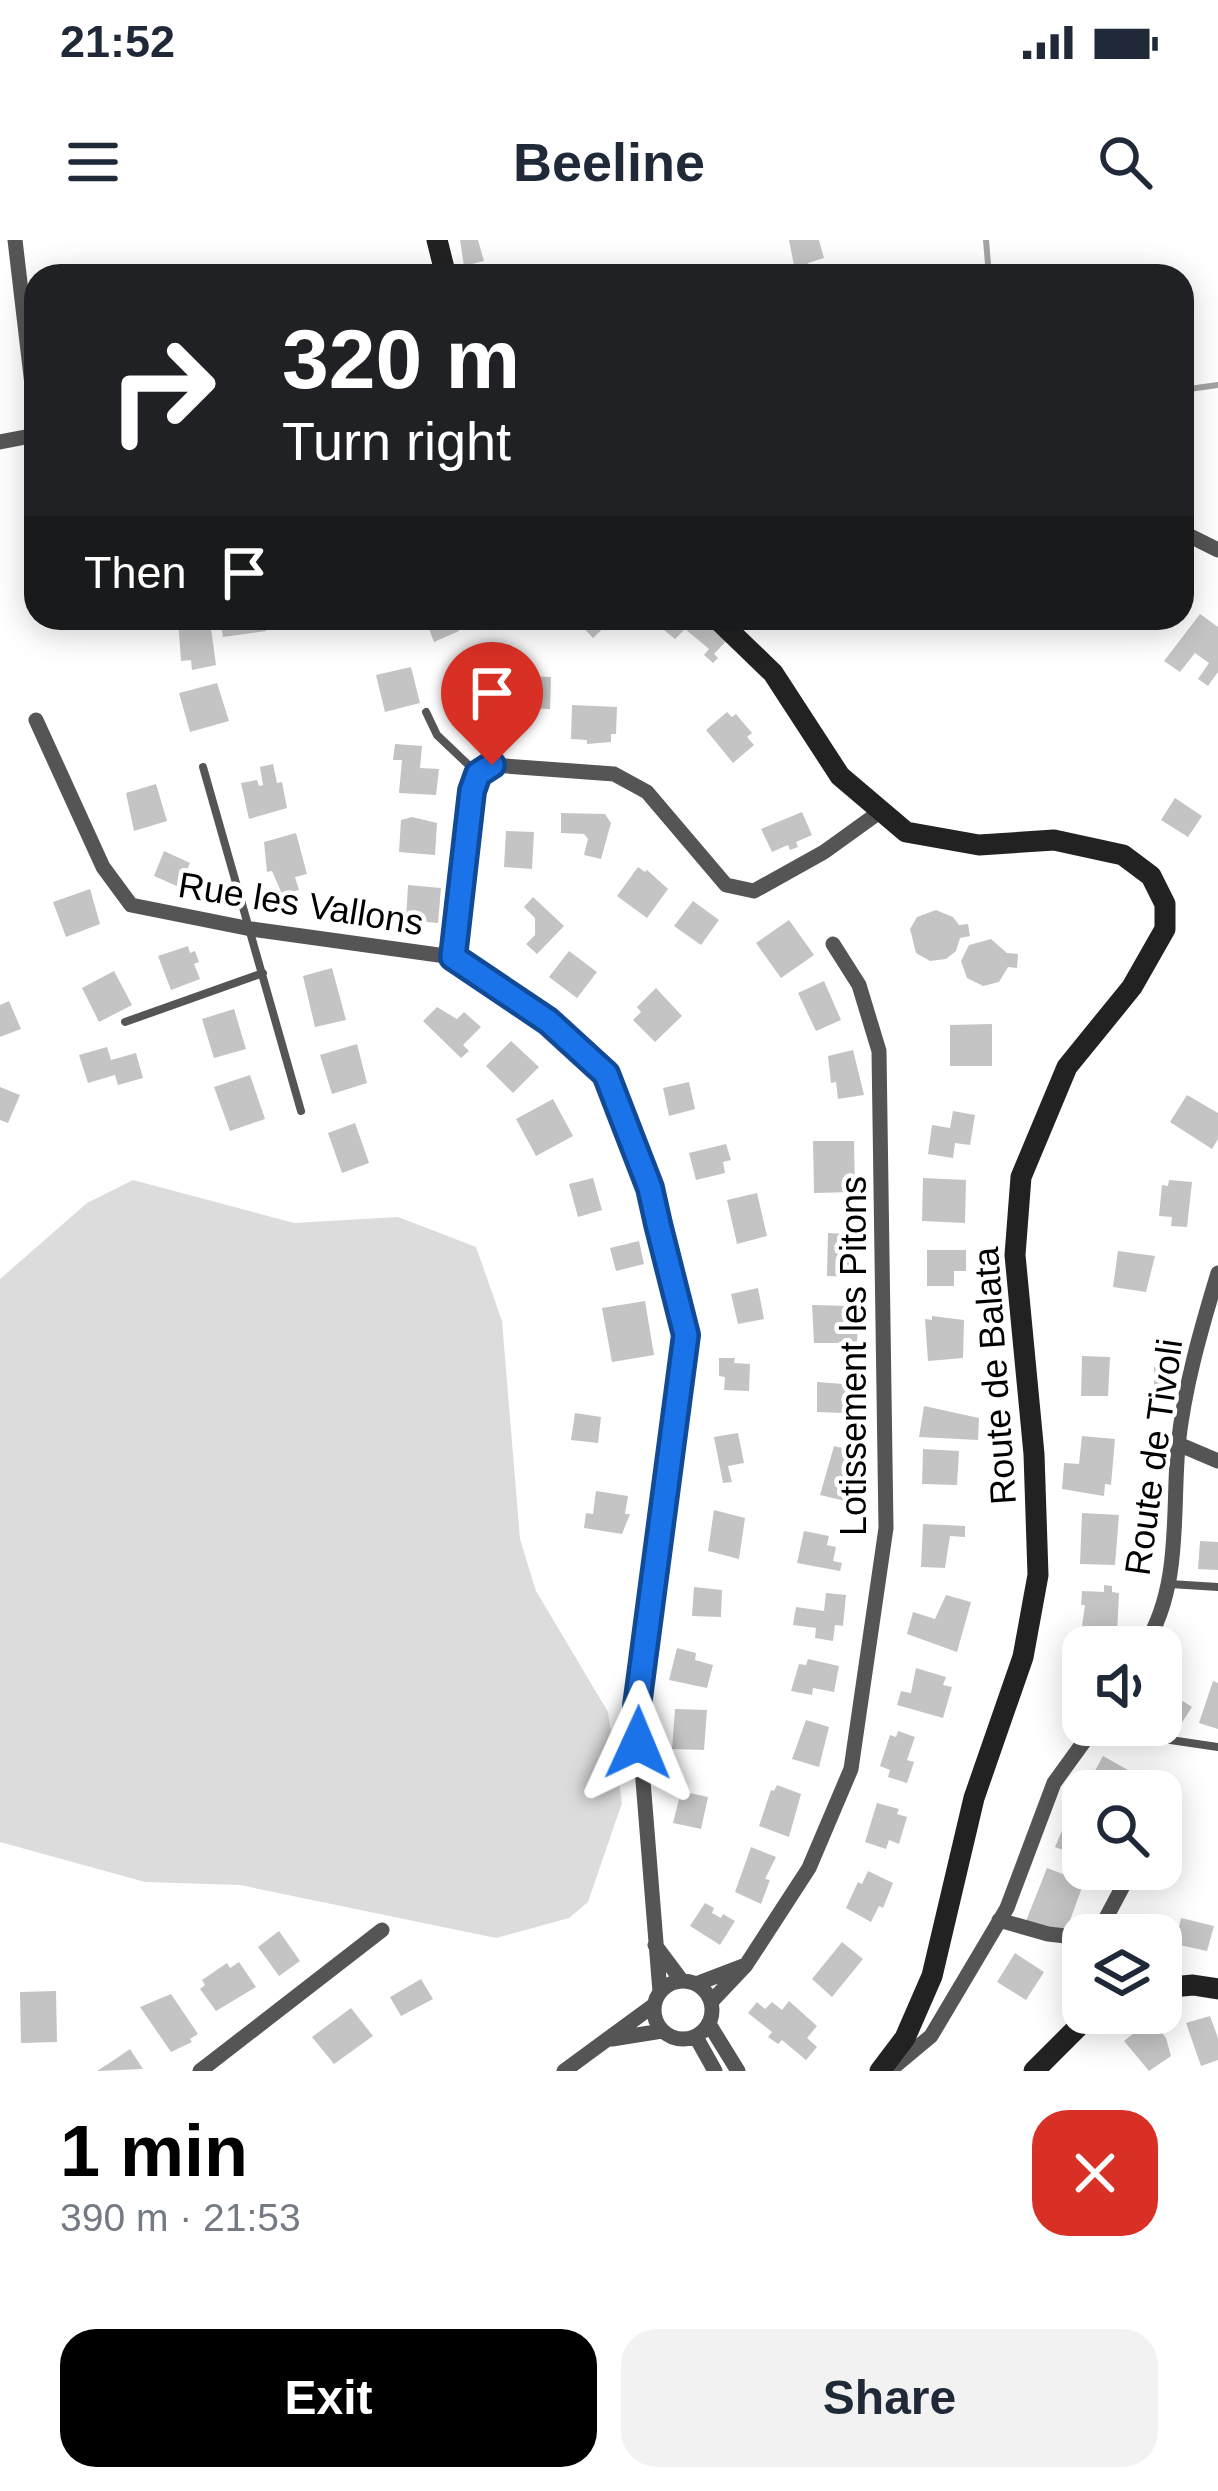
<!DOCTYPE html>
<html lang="en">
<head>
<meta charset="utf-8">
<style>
  body { margin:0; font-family:Arial,sans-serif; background:#f2f2f3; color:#1f2937; height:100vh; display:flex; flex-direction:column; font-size:45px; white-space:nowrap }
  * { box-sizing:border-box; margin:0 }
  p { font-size:39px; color:#747a83 }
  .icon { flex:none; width:66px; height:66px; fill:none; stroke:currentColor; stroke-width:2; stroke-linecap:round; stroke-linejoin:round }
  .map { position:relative; height:1831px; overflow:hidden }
  .side { display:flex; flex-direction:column; background:#fff; flex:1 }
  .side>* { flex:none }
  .guide { position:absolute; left:24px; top:24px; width:1170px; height:366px; border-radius:36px; box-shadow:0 6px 30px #0003; background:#202124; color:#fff; overflow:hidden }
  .fabs { position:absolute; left:1062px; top:1386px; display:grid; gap:24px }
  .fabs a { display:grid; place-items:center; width:120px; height:120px; border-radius:24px; background:#fff; box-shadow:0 6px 30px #0003; font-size:60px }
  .pin { position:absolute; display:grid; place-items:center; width:102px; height:102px; color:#fff; margin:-123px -51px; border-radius:50% 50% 50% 0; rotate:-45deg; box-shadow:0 0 12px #0007 }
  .pin .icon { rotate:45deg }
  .me { position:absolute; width:132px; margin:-66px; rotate:1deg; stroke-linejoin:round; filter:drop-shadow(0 0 9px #0008) }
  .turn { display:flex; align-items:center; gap:42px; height:252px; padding:0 60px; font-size:54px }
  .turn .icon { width:156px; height:156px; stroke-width:2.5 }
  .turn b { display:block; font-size:84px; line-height:102px }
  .then { display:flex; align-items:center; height:114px; padding:0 60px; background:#0003; gap:24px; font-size:45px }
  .round { display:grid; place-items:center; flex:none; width:126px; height:126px; border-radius:36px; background:#f2f2f3 }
  .headline { display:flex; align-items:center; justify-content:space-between; height:204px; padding:0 60px }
  h1 { font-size:72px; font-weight:700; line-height:90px; color:#000 }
  .action { display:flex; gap:24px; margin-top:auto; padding:24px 60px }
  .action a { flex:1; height:138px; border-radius:36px; background:#000; color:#fff; font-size:48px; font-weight:700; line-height:138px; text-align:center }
  .action a+a { background:#f2f2f3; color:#1f2937 }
  .status { display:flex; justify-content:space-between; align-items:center; height:84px; padding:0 60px; background:#fff; direction:ltr }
  .status svg { height:33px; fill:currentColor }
  header { display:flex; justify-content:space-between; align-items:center; height:156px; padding:0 60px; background:#fff; font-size:54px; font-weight:700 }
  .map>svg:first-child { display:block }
  .green { fill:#dcdcdc }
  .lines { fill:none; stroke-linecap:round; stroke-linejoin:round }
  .stream { stroke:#a3a3a3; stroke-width:6 }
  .building { fill:#c4c4c4 }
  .lane { stroke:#555; stroke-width:8 }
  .street { stroke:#555; stroke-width:15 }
  .secondary { stroke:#222; stroke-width:21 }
  .route-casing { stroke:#114b97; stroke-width:30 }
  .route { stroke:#1a73e8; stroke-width:21 }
  .labels { text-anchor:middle; stroke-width:9; stroke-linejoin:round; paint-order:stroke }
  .street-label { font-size:36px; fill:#000; stroke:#fff }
</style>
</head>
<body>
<div class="status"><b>21:52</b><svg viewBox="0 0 49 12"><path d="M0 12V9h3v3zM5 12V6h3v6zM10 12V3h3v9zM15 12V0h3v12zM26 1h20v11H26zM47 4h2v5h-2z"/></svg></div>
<header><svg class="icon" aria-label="menu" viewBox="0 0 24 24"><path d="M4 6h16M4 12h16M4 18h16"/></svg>Beeline<svg class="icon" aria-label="search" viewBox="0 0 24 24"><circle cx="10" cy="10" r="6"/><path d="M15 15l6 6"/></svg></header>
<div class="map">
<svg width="1218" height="1831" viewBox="0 0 1218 1831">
  <rect width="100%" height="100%" fill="#fff"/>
  <path class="green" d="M 133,940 L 294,983 L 398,977 L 476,1007 L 502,1081 L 520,1299 L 536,1351 L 608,1472 L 622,1563 L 588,1662 L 569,1678 L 496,1698 L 240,1645 L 145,1642 L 0,1602 L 0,1039 L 87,963 Z"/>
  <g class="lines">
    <path class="stream" d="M 986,0 L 989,36
      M 1182,150 L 1218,145"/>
  </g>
  <path class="building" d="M 460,0 L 478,0 L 484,21 L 464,26 Z
    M 789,0 L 819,0 L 824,18 L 808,23 L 812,36 L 796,36 Z
    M 1200,374 L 1218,387 L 1218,432 L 1208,446 L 1198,439 L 1209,423 L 1195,413 L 1180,432 L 1164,421 Z
    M 178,378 L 210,381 L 216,425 L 192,430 L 191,420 L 181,421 Z
    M 220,378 L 264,378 L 266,391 L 223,397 Z
    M 425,378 L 453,378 L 459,391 L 434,402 Z
    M 574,378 L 614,378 L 593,398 Z
    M 664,378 L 676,378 L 683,385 L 689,378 L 703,378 L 728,399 L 714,414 L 718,418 L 713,423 L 704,415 L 709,409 L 685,389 L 675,399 L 658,385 Z
    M 411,427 L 420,463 L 385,472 L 376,435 Z
    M 503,435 L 551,437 L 550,469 L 518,468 L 522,446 L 503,445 Z
    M 217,443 L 229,481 L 190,492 L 179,453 Z
    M 572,465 L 617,467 L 616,494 L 611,494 L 611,502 L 587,504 L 587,500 L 571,499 Z
    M 727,472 L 732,477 L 736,474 L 752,493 L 747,497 L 754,505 L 733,523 L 706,490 Z
    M 395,504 L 422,506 L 420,528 L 439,529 L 436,555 L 399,553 L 402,520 L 393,520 Z
    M 273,524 L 277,543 L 282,542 L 287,568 L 249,579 L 241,543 L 257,540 L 259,546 L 263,545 L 260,527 Z
    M 156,544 L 167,581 L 134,591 L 126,553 Z
    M 1175,558 L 1202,576 L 1188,597 L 1161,580 Z
    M 802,572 L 812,595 L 796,602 L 798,607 L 790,610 L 788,605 L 772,612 L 761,589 Z
    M 561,573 L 605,574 L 611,583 L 601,619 L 584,615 L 588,599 L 584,594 L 561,593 Z
    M 412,577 L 437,583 L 435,615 L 399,612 L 401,580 Z
    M 506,591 L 534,592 L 532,629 L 504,627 Z
    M 296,593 L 307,634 L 295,637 L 299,650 L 282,654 L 272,631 L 267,632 L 264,602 Z
    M 164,611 L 190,623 L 179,647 L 154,636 Z
    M 638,627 L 645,632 L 647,630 L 668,649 L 647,678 L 617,656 Z
    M 408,645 L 441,648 L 438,683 L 406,680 Z
    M 90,649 L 100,684 L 66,697 L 53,662 Z
    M 533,657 L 564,686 L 537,714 L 526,704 L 535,695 L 535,678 L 524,667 Z
    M 693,661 L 719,680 L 701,705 L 674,686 Z
    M 936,670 L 953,677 L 959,685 L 968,684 L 970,696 L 960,698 L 956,711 L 946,719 L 930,721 L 916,713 L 910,689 L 917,677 Z
    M 789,680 L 814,715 L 781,738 L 756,703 Z
    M 991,699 L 1007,713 L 1018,714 L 1017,728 L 1008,727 L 999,742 L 983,746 L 967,738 L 961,721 L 969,705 Z
    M 188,706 L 190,713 L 195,711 L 199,722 L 194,724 L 200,739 L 171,750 L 158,716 Z
    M 569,711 L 597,732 L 577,758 L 549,737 Z
    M 332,728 L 346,780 L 315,787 L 303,736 Z
    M 114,731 L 132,765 L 99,782 L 82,748 Z
    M 824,741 L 841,780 L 816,791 L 798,753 Z
    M 656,748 L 682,776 L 655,802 L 633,780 L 641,772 L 637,767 Z
    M 9,761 L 21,789 L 0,797 L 0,765 Z
    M 437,767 L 457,779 L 464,772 L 481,787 L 463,805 L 469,811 L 461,818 L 423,781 Z
    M 234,769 L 246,809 L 214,818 L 202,779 Z
    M 992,784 L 992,826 L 950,826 L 950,785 Z
    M 511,801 L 539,827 L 513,853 L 486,826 Z
    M 357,804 L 367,843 L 332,854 L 320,815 Z
    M 107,807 L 111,820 L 136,813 L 143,838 L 118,845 L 115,835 L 88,843 L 79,815 Z
    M 853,810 L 864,855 L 838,859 L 836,842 L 831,843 L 828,816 Z
    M 250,835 L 265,879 L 230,891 L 214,847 Z
    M 689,842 L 695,869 L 669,876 L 663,848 Z
    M 0,847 L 20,855 L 8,883 L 0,880 Z
    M 1187,855 L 1218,873 L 1218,899 L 1212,909 L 1170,882 Z
    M 553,859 L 573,896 L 536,916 L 516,879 Z
    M 953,871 L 975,875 L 970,905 L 955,903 L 953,918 L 928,914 L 932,885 L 950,888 Z
    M 355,883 L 369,923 L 342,933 L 328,893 Z
    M 813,901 L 854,901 L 855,952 L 814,953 Z
    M 726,904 L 731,920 L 723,922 L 725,933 L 696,940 L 689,913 Z
    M 593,938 L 602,970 L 578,977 L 569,944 Z
    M 923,938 L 966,940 L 965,983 L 922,981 Z
    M 1169,940 L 1192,942 L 1187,987 L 1171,986 L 1172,977 L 1159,976 L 1162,945 L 1168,946 Z
    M 757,953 L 767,996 L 737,1004 L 727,960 Z
    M 828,993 L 860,995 L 857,1037 L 827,1036 Z
    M 639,1001 L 644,1024 L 616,1031 L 610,1008 Z
    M 927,1010 L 966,1010 L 966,1031 L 954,1031 L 954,1046 L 927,1046 Z
    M 1118,1011 L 1155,1016 L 1146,1052 L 1113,1047 Z
    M 758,1048 L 764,1079 L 738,1084 L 731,1054 Z
    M 645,1061 L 654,1115 L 612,1122 L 602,1068 Z
    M 812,1065 L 851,1066 L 850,1079 L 858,1080 L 857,1103 L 814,1103 Z
    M 932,1076 L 964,1080 L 963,1118 L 928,1121 L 925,1079 L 932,1080 Z
    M 1082,1116 L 1110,1117 L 1108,1156 L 1081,1156 Z
    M 719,1118 L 735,1118 L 734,1123 L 750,1124 L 749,1151 L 724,1150 L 725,1137 L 719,1136 Z
    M 1154,1127 L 1173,1127 L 1173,1159 L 1154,1159 Z
    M 817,1142 L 856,1145 L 855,1183 L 842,1183 L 843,1173 L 817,1172 Z
    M 924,1166 L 979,1178 L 978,1200 L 919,1197 Z
    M 575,1173 L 601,1177 L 598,1203 L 571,1200 Z
    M 738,1193 L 744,1223 L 728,1226 L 732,1242 L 723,1243 L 714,1197 Z
    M 1082,1196 L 1115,1199 L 1111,1245 L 1105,1244 L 1104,1256 L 1062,1249 L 1064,1223 L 1079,1224 Z
    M 834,1206 L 856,1211 L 848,1250 L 856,1251 L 854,1263 L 820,1255 Z
    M 923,1209 L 959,1211 L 957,1245 L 922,1244 Z
    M 596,1251 L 628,1256 L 625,1274 L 630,1274 L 622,1294 L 584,1288 L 586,1273 L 593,1274 Z
    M 714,1270 L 745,1278 L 739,1319 L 708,1311 Z
    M 1082,1273 L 1119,1275 L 1115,1325 L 1080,1324 Z
    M 923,1284 L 965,1286 L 965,1297 L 950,1296 L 945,1328 L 921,1327 Z
    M 804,1291 L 829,1296 L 827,1305 L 836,1307 L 833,1321 L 842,1323 L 840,1331 L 797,1323 Z
    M 1200,1301 L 1218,1302 L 1218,1330 L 1198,1329 Z
    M 1104,1345 L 1112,1346 L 1112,1352 L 1119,1353 L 1117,1394 L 1081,1393 L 1085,1365 L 1081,1365 L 1082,1351 L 1104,1352 Z
    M 694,1347 L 722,1350 L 721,1377 L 692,1376 Z
    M 826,1353 L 846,1355 L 843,1386 L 835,1385 L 833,1401 L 815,1398 L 816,1388 L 793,1385 L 796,1367 L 824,1371 Z
    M 946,1355 L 971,1362 L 957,1412 L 907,1394 L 913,1372 L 935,1379 Z
    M 677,1408 L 696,1413 L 695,1420 L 713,1425 L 707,1448 L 669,1440 Z
    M 808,1419 L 839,1426 L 834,1452 L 813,1448 L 812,1455 L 791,1451 L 799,1424 L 806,1425 Z
    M 916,1428 L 946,1437 L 943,1445 L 952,1447 L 943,1478 L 897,1465 L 901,1451 L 911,1453 Z
    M 1213,1441 L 1218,1443 L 1218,1489 L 1199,1483 Z
    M 1161,1447 L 1192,1467 L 1181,1484 L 1161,1472 Z
    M 675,1469 L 707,1470 L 704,1510 L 672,1509 Z
    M 806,1480 L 829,1487 L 819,1527 L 792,1519 Z
    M 898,1491 L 915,1497 L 907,1520 L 914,1522 L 907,1543 L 888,1537 L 890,1530 L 880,1526 L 890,1495 L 896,1497 Z
    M 1103,1516 L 1128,1530 L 1123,1539 L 1118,1536 L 1109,1551 L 1091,1551 L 1094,1545 L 1089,1542 Z
    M 777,1545 L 801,1554 L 789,1597 L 759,1586 L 771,1550 L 774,1551 Z
    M 681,1551 L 708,1557 L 701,1589 L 673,1583 Z
    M 877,1563 L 899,1569 L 897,1574 L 907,1577 L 899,1604 L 889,1600 L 886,1609 L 865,1602 Z
    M 1073,1577 L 1083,1581 L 1083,1612 L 1075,1609 L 1074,1614 L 1055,1607 L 1066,1581 L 1071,1583 Z
    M 751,1607 L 776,1617 L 765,1639 L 770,1640 L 761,1664 L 735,1652 Z
    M 1047,1628 L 1084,1642 L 1065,1694 L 1026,1681 Z
    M 868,1631 L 893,1643 L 883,1668 L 879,1666 L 871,1682 L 846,1668 L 858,1642 L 862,1644 Z
    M 705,1663 L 714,1668 L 712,1673 L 721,1678 L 723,1674 L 735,1681 L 720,1705 L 690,1686 Z
    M 1181,1678 L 1214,1686 L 1207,1711 L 1175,1704 Z
    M 279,1691 L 300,1721 L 279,1736 L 258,1707 Z
    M 842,1702 L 863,1719 L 832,1757 L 812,1739 Z
    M 1015,1713 L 1044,1732 L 1026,1760 L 997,1742 Z
    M 239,1722 L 256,1747 L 216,1771 L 200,1749 L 205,1745 L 202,1740 L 227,1723 L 230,1728 Z
    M 421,1739 L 433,1759 L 401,1776 L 390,1757 Z
    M 56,1751 L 57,1802 L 21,1803 L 20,1752 Z
    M 171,1754 L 198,1794 L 190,1799 L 192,1802 L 171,1812 L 140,1767 Z
    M 789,1761 L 817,1786 L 807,1798 L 817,1807 L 806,1820 L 782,1800 L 778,1804 L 768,1797 L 772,1792 L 748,1773 L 757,1762 L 765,1769 L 772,1762 L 782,1770 Z
    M 351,1768 L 373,1796 L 334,1824 L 312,1797 Z
    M 1210,1776 L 1218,1798 L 1218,1820 L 1201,1826 L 1186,1783 Z
    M 1154,1783 L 1166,1798 L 1171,1816 L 1149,1831 L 1124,1801 L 1144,1785 L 1147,1789 Z
    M 130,1809 L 143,1829 L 97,1831 L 114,1820 Z"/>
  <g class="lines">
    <path class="lane" d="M 426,472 L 437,495 L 477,533
      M 203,527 L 301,871
      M 125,782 L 263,733
      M 1170,1344 L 1218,1347
      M 1096,1489 L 1218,1507"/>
    <path class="street" d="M 15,0 L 36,179
      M 0,202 L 36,195
      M 1182,292 L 1218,310
      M 202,379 L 202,378
      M 36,480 L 103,627 L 131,665 L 251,689 L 453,717 L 547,781 L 606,834 L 649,948 L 686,1095 L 637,1466 L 660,1752
      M 453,717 L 472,551 L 479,534 L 492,525 L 614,534 L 647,552 L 726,645 L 754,651 L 824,612 L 881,571
      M 1178,1204 L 1218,1221
      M 1144,1407 C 1182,1346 1172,1274 1178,1206 C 1184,1148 1201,1089 1218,1033
      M 999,1680 L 1048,1694 L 1083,1698
      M 1097,1695 L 1132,1629
      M 655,1705 L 682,1741
      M654 1770a29 29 0 1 1 58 0a29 29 0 1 1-58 0Z
      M 696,1744 L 743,1726
      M 711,1762 L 746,1725 L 809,1628 L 851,1529 L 886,1288 L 879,811 L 859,745 L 833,704
      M 709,1784 L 738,1831
      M 696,1797 L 715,1831
      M 612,1799 L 662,1791
      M 200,1831 L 382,1690
      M 564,1831 L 654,1765
      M 889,1831 L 931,1796 L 1007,1668 L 1054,1543 L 1096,1485"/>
    <path class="secondary" d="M 437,0 L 446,36
      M 716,378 L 773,433 L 840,536 L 906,592 L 979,605 L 1054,600 L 1123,615 L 1151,636 L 1165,664 L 1165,689 L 1132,747 L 1067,827 L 1021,937 L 1015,1015 L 1034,1214 L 1038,1335 L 1023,1417 L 974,1558 L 932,1736 L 905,1798 L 880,1831
      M 1161,1748 L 1193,1745 L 1218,1749
      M 1034,1831 L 1092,1773"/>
  </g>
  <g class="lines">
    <g class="route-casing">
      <path id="route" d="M 492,525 L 478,534 L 472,551 L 453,717 L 548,781 L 606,834 L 650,948 L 658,984 L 686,1095 L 637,1466 L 638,1503"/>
    </g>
    <use href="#route" class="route"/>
  </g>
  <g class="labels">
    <g class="street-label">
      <text transform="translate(301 663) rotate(9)" y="13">Rue les Vallons</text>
      <text transform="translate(853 1116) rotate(-90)" y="13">Lotissement les Pitons</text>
      <text transform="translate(994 1136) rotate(-94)" y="13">Route de Balata</text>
      <text transform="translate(1153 1217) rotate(-82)" y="13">Route de Tivoli</text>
    </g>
  </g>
</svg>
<div class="fabs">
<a><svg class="icon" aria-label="sound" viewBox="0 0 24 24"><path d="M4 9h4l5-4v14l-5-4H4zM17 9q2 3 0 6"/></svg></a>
<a><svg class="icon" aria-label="search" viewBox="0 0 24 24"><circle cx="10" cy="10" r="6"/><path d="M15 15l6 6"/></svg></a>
<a><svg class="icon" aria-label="layers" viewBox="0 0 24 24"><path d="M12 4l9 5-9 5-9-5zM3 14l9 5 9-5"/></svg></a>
</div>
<div class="pin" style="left:492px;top:525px;background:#d93025"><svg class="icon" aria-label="arrive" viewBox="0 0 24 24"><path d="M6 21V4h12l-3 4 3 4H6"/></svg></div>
<svg class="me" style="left:638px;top:1503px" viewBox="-20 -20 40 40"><path d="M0-17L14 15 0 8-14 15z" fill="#1a73e8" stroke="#fff" stroke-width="4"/></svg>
<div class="guide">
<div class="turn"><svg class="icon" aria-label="right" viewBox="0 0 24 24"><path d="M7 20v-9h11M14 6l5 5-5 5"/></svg><div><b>320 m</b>Turn right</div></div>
<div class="then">Then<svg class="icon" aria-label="arrive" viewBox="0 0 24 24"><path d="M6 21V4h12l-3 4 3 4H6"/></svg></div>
</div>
</div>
<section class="side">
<div class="headline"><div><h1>1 min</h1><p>390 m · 21:53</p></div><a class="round" style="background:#d93025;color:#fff"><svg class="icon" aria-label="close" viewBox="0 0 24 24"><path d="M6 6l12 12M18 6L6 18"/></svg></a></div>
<div class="action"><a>Exit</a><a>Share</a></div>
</section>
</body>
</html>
